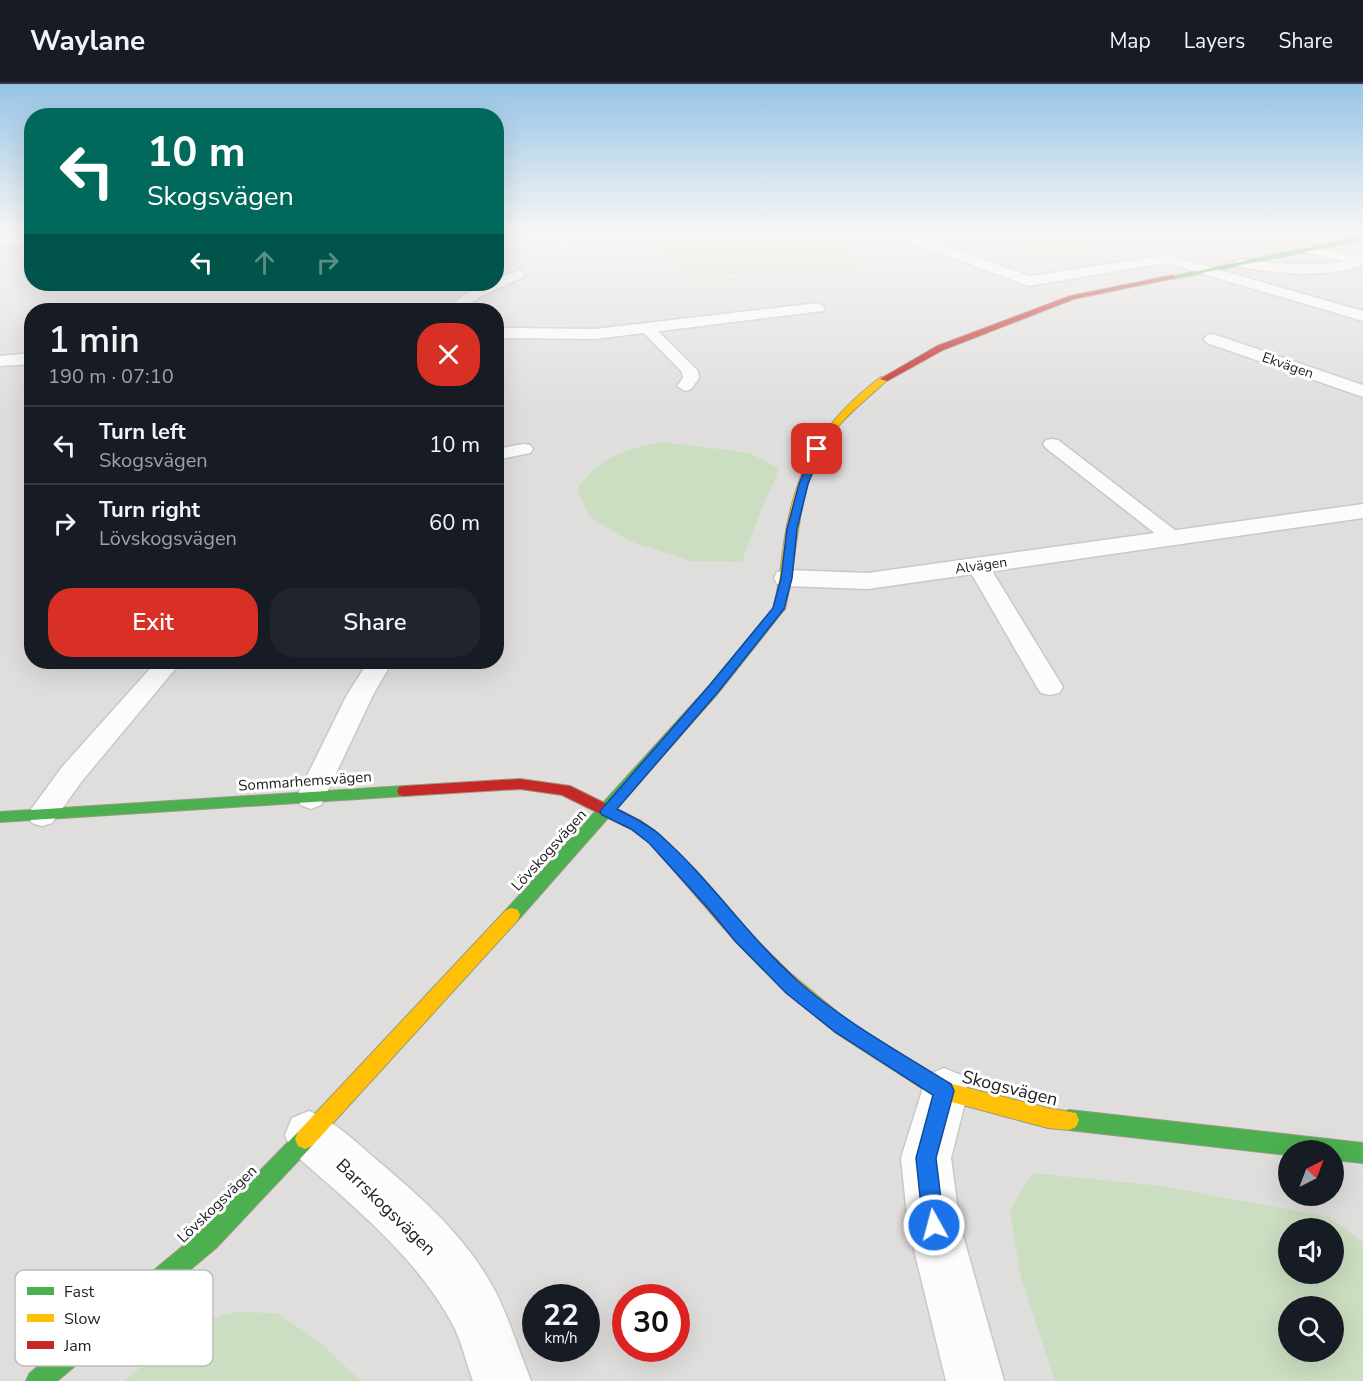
<!DOCTYPE html>
<html lang="en">
<head>
<meta charset="utf-8">
<style>
  body { margin:0; font-family:"Nunito Sans",sans-serif; background:#20242c; color:#f1f3f6; height:100vh; display:flex; flex-direction:column; font-size:22px; white-space:nowrap }
  * { box-sizing:border-box; margin:0 }
  p { font-size:20px; color:#9ea1a6 }
  .icon { flex:none; width:33px; height:33px; fill:none; stroke:currentColor; stroke-width:2; stroke-linecap:round; stroke-linejoin:round }
  .map { position:relative; flex:1; overflow:hidden }
  .sheet { position:absolute; left:24px; top:219px; width:480px; height:366px; display:flex; flex-direction:column; background:#171b24; border-radius:24px; box-shadow:0 6px 24px #0002 }
  .sheet>* { flex:none }
  .banner { position:absolute; left:24px; top:24px; width:480px; height:183px; border-radius:24px; box-shadow:0 6px 24px #0002; background:#00695c; color:#fff; overflow:hidden }
  .needle { width:39px; rotate:42deg }
  .buttons { position:absolute; left:1278px; top:1056px; display:grid; gap:12px }
  .buttons a { display:grid; place-items:center; width:66px; height:66px; border-radius:50%; background:#171b24; box-shadow:0 6px 24px #0002; font-size:30px }
  .speed { position:absolute; left:522px; top:1200px; display:flex; gap:12px; font-size:30px; font-weight:700; text-align:center }
  .speed>* { display:grid; place-content:center; width:78px; height:78px; border-radius:50%; background:#171b24; box-shadow:0 6px 24px #0002; line-height:1 }
  .speed small { font-size:15px; font-weight:400 }
  .speed .limit { border:9px solid #d22; background:#fff; color:#111 }
  .pin { position:absolute; display:grid; place-items:center; width:51px; height:51px; color:#fff; margin:-26px; border-radius:12px; box-shadow:0 3px 9px #0006 }
  .me { position:absolute; width:66px; margin:-33px; rotate:353deg; stroke-linejoin:round; filter:drop-shadow(0 0 4px #0008) }
  .turn { display:flex; align-items:center; gap:21px; height:126px; padding:0 24px; font-size:27px }
  .turn .icon { width:78px; height:78px; stroke-width:2.5 }
  .turn b { display:block; font-size:42px; line-height:51px }
  .lanes { display:flex; align-items:center; height:57px; padding:0 24px; background:#0003; justify-content:center; gap:30px; direction:ltr }
  .lanes .off { opacity:.35 }
  .round { display:grid; place-items:center; flex:none; width:63px; height:63px; border-radius:24px; background:#20242c }
  .summary { display:flex; align-items:center; justify-content:space-between; height:102px; padding:0 24px }
  h1 { font-size:36px; font-weight:600; line-height:45px }
  .action { display:flex; gap:12px; margin-top:auto; padding:12px 24px }
  .action a { flex:1; height:69px; border-radius:24px; background:#d93025; color:#fff; font-size:24px; font-weight:600; line-height:69px; text-align:center }
  .action a+a { background:#20242c; color:#f1f3f6 }
  ul { padding:0; list-style:none }
  li { display:flex; align-items:center; gap:18px; height:78px; padding:0 24px; border-top:2px solid #363941 }
  li div { flex:1 }
  li b { display:block; font-size:22px }
  li em { font-style:normal }
  header { display:flex; align-items:center; gap:36px; box-sizing:border-box; height:84px; padding:0 30px; background:#171b24; border-bottom:2px solid #363941 }
  header strong { font-size:28px }
  nav { display:flex; gap:33px; margin-inline-start:auto; font-size:21px }
  .map>svg:first-child { display:block }
  .residential { fill:#dfdedc; fill-rule:evenodd }
  .forest { fill:#cbdec1; fill-rule:evenodd }
  .lines { fill:none; stroke-linecap:round; stroke-linejoin:round }
  .lane-casing { stroke:#c9c8c7; stroke-width:3 }
  .street-casing { stroke:#c9c8c7; stroke-width:3 }
  .fast-casing { stroke:#999a82; stroke-width:2 }
  .slow-casing { stroke:#999a82; stroke-width:2 }
  .jam-casing { stroke:#999a82; stroke-width:2 }
  .lane { fill:#fdfcfc; fill-rule:evenodd }
  .street { fill:#fdfcfc; fill-rule:evenodd }
  .fast { fill:#4caf50; fill-rule:evenodd }
  .slow { fill:#ffc107; fill-rule:evenodd }
  .jam { fill:#c62828; fill-rule:evenodd }
  .route { fill:#1a73e8; stroke:#114b97; stroke-width:1.5 }
  .labels { text-anchor:middle; stroke-width:6; stroke-linejoin:round; paint-order:stroke }
  .far-street-label { font-size:14px; fill:#222; stroke:#fff }
  .street-label { font-size:15px; fill:#222; stroke:#fff }
  .near-street-label { font-size:18px; fill:#222; stroke:#fff }
  .key { fill:#fff; stroke:#bdbdbd; stroke-width:1.5 }
  .key-label { font-size:16px; fill:#222 }
</style>
</head>
<body>
<header>
<strong>Waylane</strong>
<nav><a>Map</a><a>Layers</a><a>Share</a></nav>
</header>
<div class="map">
<svg width="1363" height="1297" viewBox="0 0 1363 1297">
  <rect width="100%" height="100%" fill="#f0eeeb"/>
  <path class="residential" d="M 0,148 L 31,148 L 32,200 L 496,200 L 497,148 L 661,148 L 667,159 L 663,171 L 684,185 L 705,193 L 733,192 L 750,186 L 791,185 L 863,173 L 811,148 L 1363,148 L 1363,1297 L 361,1297 L 321,1259 L 188,1241 L 124,1297 L 0,1297 ZM 32,226 L 496,226 L 496,578 L 32,578 ZM 750,369 L 776,395 L 765,416 L 742,478 ZM 1288,1066 L 1334,1066 L 1334,1112 L 1288,1112 ZM 1288,1144 L 1334,1144 L 1334,1190 L 1288,1190 ZM 536,1214 L 586,1214 L 586,1264 L 536,1264 ZM 626,1214 L 676,1214 L 676,1264 L 626,1264 ZM 1288,1222 L 1334,1222 L 1334,1268 L 1288,1268 Z"/>
  <path class="forest" d="M 661,148 L 811,148 L 863,173 L 862,183 C 855,184 847,187 839,188 C 810,190 780,182 751,186 C 736,188 721,196 705,193 C 691,191 665,177 661,164 L 667,159 Z
    M 1015,148 L 1067,148 L 1096,160 C 1071,172 1014,170 994,150 Z
    M 663,358 L 750,369 L 778,384 L 776,395 L 765,416 L 742,478 L 690,477 L 629,457 L 589,432 L 577,406 C 598,372 626,365 663,358 Z
    M 1032,1089 L 1162,1102 L 1329,1133 L 1363,1158 L 1363,1297 L 1055,1297 L 1020,1190 L 1010,1127 ZM 1334,1144 L 1334,1190 L 1288,1190 L 1288,1144 ZM 1334,1222 L 1334,1268 L 1288,1268 L 1288,1222 Z
    M 235,1228 L 277,1229 L 321,1259 L 361,1297 L 124,1297 L 188,1241 Z"/>
  <g class="lines">
    <g class="lane-casing">
      <path id="lane" d="M 554,148 L 564,148 L 572,163 L 570,165 L 562,165 Z
        M 1360,174 L 1363,175 L 1363,181 C 1331,195 1268,189 1235,182 L 1233,179 L 1239,175 C 1280,180 1320,185 1360,174 Z
        M 519,186 L 525,190 L 523,193 L 481,212 L 462,226 L 448,226 C 460,211 478,200 496,200 L 496,195 Z
        M 647,240 L 652,241 L 698,287 L 699,294 L 691,305 L 685,307 L 677,302 L 683,294 L 682,288 L 642,247 L 640,244 L 642,241 Z
        M 1052,355 L 1058,356 L 1180,450 L 1183,454 L 1180,458 L 1173,460 L 1166,458 L 1046,364 L 1043,360 L 1046,356 Z
        M 524,360 L 530,361 L 533,365 L 530,369 L 496,376 L 496,365 Z
        M 978,476 L 986,477 L 989,482 L 1063,603 L 1059,609 L 1050,611 L 1041,609 L 1037,603 L 967,482 L 970,477 Z
        M 156,578 L 181,578 L 82,697 L 52,739 L 42,742 L 32,739 L 27,731 L 62,683 Z
        M 368,578 L 392,578 L 373,611 L 321,721 L 311,725 L 301,721 L 296,714 L 347,611 Z"/>
    </g>
    <g class="street-casing">
      <path id="street" d="M 928,148 L 950,148 L 949,151 L 929,156 L 1030,192 L 1167,171 L 1363,227 L 1363,237 L 1166,179 L 1029,202 L 910,158 L 908,155 L 910,152 Z
        M 32,152 L 32,160 L 0,162 L 0,154 Z
        M 1309,161 L 1363,174 L 1363,182 L 1304,168 L 1302,165 L 1304,162 Z
        M 817,219 L 825,224 L 823,227 L 595,255 L 496,254 L 496,244 L 595,245 Z
        M 1213,250 L 1363,301 L 1363,313 L 1207,259 L 1204,255 L 1207,251 Z
        M 32,269 L 32,280 L 0,282 L 0,272 Z
        M 1363,420 L 1363,434 L 868,505 L 787,502 L 777,500 L 774,494 L 777,488 L 787,486 L 868,489 Z
        M 944,984 L 961,991 L 968,1007 L 951,1074 L 960,1141 L 1004,1297 L 946,1297 L 908,1141 L 901,1074 L 927,991 Z
        M 309,1027 C 336,1038 357,1059 379,1078 C 423,1115 468,1155 495,1207 C 510,1236 519,1267 531,1297 L 473,1297 C 466,1279 462,1258 453,1241 C 415,1170 350,1120 292,1068 L 285,1051 L 292,1034 Z"/>
    </g>
    <g class="fast-casing">
      <path id="fast" d="M 1363,152 L 1363,156 L 1173,195 L 1170,193 Z
        M 779,522 L 785,525 L 783,527 L 719,608 L 518,836 L 512,838 L 506,836 L 504,831 L 506,826 L 709,602 L 775,523 Z
        M 404,702 L 409,703 L 411,707 L 409,711 L 404,712 L 0,738 L 0,728 Z
        M 1069,1026 L 1363,1059 L 1363,1079 L 1334,1076 L 1334,1066 L 1288,1066 L 1288,1071 L 1069,1046 L 1062,1043 L 1059,1036 L 1062,1029 Z
        M 305,1045 L 312,1048 L 315,1055 L 312,1062 L 216,1164 L 57,1297 L 26,1297 L 30,1289 L 200,1148 L 298,1048 Z"/>
    </g>
    <g class="slow-casing">
      <path id="slow" d="M 881,293 L 888,295 C 871,312 851,326 835,346 C 794,398 800,464 785,525 L 779,528 L 775,527 L 773,525 C 780,501 781,477 785,453 C 797,380 822,338 881,293 Z
        M 512,824 L 518,826 L 520,831 L 518,836 L 312,1062 L 305,1065 L 298,1062 L 295,1055 L 298,1048 L 506,826 Z
        M 784,886 L 790,889 L 848,937 L 948,999 L 1048,1024 L 1076,1029 L 1079,1036 L 1076,1043 L 1069,1046 L 1048,1044 L 937,1014 L 836,949 L 778,899 L 775,894 L 778,889 Z"/>
    </g>
    <g class="jam-casing">
      <path id="jam" d="M 1173,191 L 1175,194 L 1074,215 L 943,266 L 887,297 L 880,295 L 937,262 L 1070,212 Z
        M 520,695 L 570,702 L 641,737 L 660,751 L 748,848 L 790,889 L 793,894 L 790,899 L 784,902 L 778,899 L 736,858 L 650,759 L 631,745 L 562,711 L 520,705 L 404,712 L 399,711 L 397,707 L 399,703 L 404,702 Z"/>
    </g>
    <use href="#lane" class="lane"/>
    <use href="#street" class="street"/>
    <use href="#fast" class="fast"/>
    <use href="#slow" class="slow"/>
    <use href="#jam" class="jam"/>
  </g>
  <linearGradient id="sky" x2="0" y2="1"><stop stop-color="#97c4e6"/><stop offset="0.45" stop-color="#f8f7f6"/><stop offset="1" stop-color="#f8f7f6" stop-opacity="0"/></linearGradient>
  <rect width="1363" height="329" fill="url(#sky)"/>
  <path class="route" d="M 814,363 L 822,365 L 808,400 L 797,445 L 792,494 L 784,525 L 718,608 L 617,725 C 632,733 648,740 660,751 C 711,796 748,853 799,898 C 845,938 899,968 951,1000 L 954,1007 L 936,1074 L 944,1141 L 941,1148 L 934,1151 L 926,1148 L 923,1141 L 916,1074 L 933,1011 L 835,948 L 786,909 L 736,858 L 708,824 L 649,759 L 631,745 L 602,731 L 600,727 L 709,602 L 773,524 L 781,494 L 787,445 L 799,400 Z"/>
  <g class="labels">
    <g class="far-street-label">
      <text transform="translate(1288 281) rotate(19)" y="5">Ekvägen</text>
      <text transform="translate(981 481) rotate(-8)" y="5">Alvägen</text>
    </g>
    <g class="street-label">
      <text transform="translate(305 697) rotate(-4)" y="5">Sommarhemsvägen</text>
      <text transform="translate(549 766) rotate(-48)" y="5">Lövskogsvägen</text>
      <text transform="translate(217 1120) rotate(-44)" y="5">Lövskogsvägen</text>
    </g>
    <g class="near-street-label">
      <text transform="translate(1010 1004) rotate(14)" y="6">Skogsvägen</text>
      <text transform="translate(386 1123) rotate(44)" y="6">Barrskogsvägen</text>
    </g>
  </g>
  <rect x="15" y="1186" width="198" height="96" rx="9" class="key"/>
  <rect x="27" y="1203" width="27" height="8" fill="#4caf50"/>
  <rect x="27" y="1230" width="27" height="8" fill="#ffc107"/>
  <rect x="27" y="1257" width="27" height="8" fill="#c62828"/>
  <g class="key-label">
    <text x="64" y="1213">Fast</text>
    <text x="64" y="1240">Slow</text>
    <text x="64" y="1267">Jam</text>
  </g>
</svg>
<div class="buttons">
<a><svg class="needle" viewBox="-14 -14 28 28"><path d="M0-13l5 13h-10z" fill="#e53935"/><path d="M0 13l5-13h-10z" fill="#9ea1a6"/></svg></a>
<a><svg class="icon" aria-label="sound" viewBox="0 0 24 24"><path d="M4 9h4l5-4v14l-5-4H4zM17 9q2 3 0 6"/></svg></a>
<a><svg class="icon" aria-label="search" viewBox="0 0 24 24"><circle cx="10" cy="10" r="6"/><path d="M15 15l6 6"/></svg></a>
</div>
<div class="speed"><div>22<small>km/h</small></div><div class="limit">30</div></div>
<div class="pin" style="left:817px;top:365px;background:#d93025"><svg class="icon" aria-label="arrive" viewBox="0 0 24 24"><path d="M6 21V4h12l-3 4 3 4H6"/></svg></div>
<svg class="me" style="left:934px;top:1141px" viewBox="-20 -20 40 40"><circle r="17" fill="#1a73e8" stroke="#fff" stroke-width="3"/><path d="M0-11L8 9 0 5-8 9z" fill="#fff"/></svg>
<div class="banner">
<div class="turn"><svg class="icon" aria-label="left" viewBox="0 0 24 24"><path d="M17 20v-9H6M10 6l-5 5 5 5"/></svg><div><b>10 m</b>Skogsvägen</div></div>
<div class="lanes"><svg class="icon" aria-label="left" viewBox="0 0 24 24"><path d="M17 20v-9H6M10 6l-5 5 5 5"/></svg><svg class="icon off" aria-label="ahead" viewBox="0 0 24 24"><path d="M12 20V5M6 11l6-6 6 6"/></svg><svg class="icon off" aria-label="right" viewBox="0 0 24 24"><path d="M7 20v-9h11M14 6l5 5-5 5"/></svg></div>
</div>
<section class="sheet">
<div class="summary"><div><h1>1 min</h1><p>190 m · 07:10</p></div><a class="round" style="background:#d93025;color:#fff"><svg class="icon" aria-label="close" viewBox="0 0 24 24"><path d="M6 6l12 12M18 6L6 18"/></svg></a></div>
<ul>
<li><svg class="icon" aria-label="left" viewBox="0 0 24 24"><path d="M17 20v-9H6M10 6l-5 5 5 5"/></svg><div><b>Turn left</b><p>Skogsvägen</p></div><em>10 m</em></li>
<li><svg class="icon" aria-label="right" viewBox="0 0 24 24"><path d="M7 20v-9h11M14 6l5 5-5 5"/></svg><div><b>Turn right</b><p>Lövskogsvägen</p></div><em>60 m</em></li>
</ul>
<div class="action"><a>Exit</a><a>Share</a></div>
</section>
</div>
</body>
</html>
